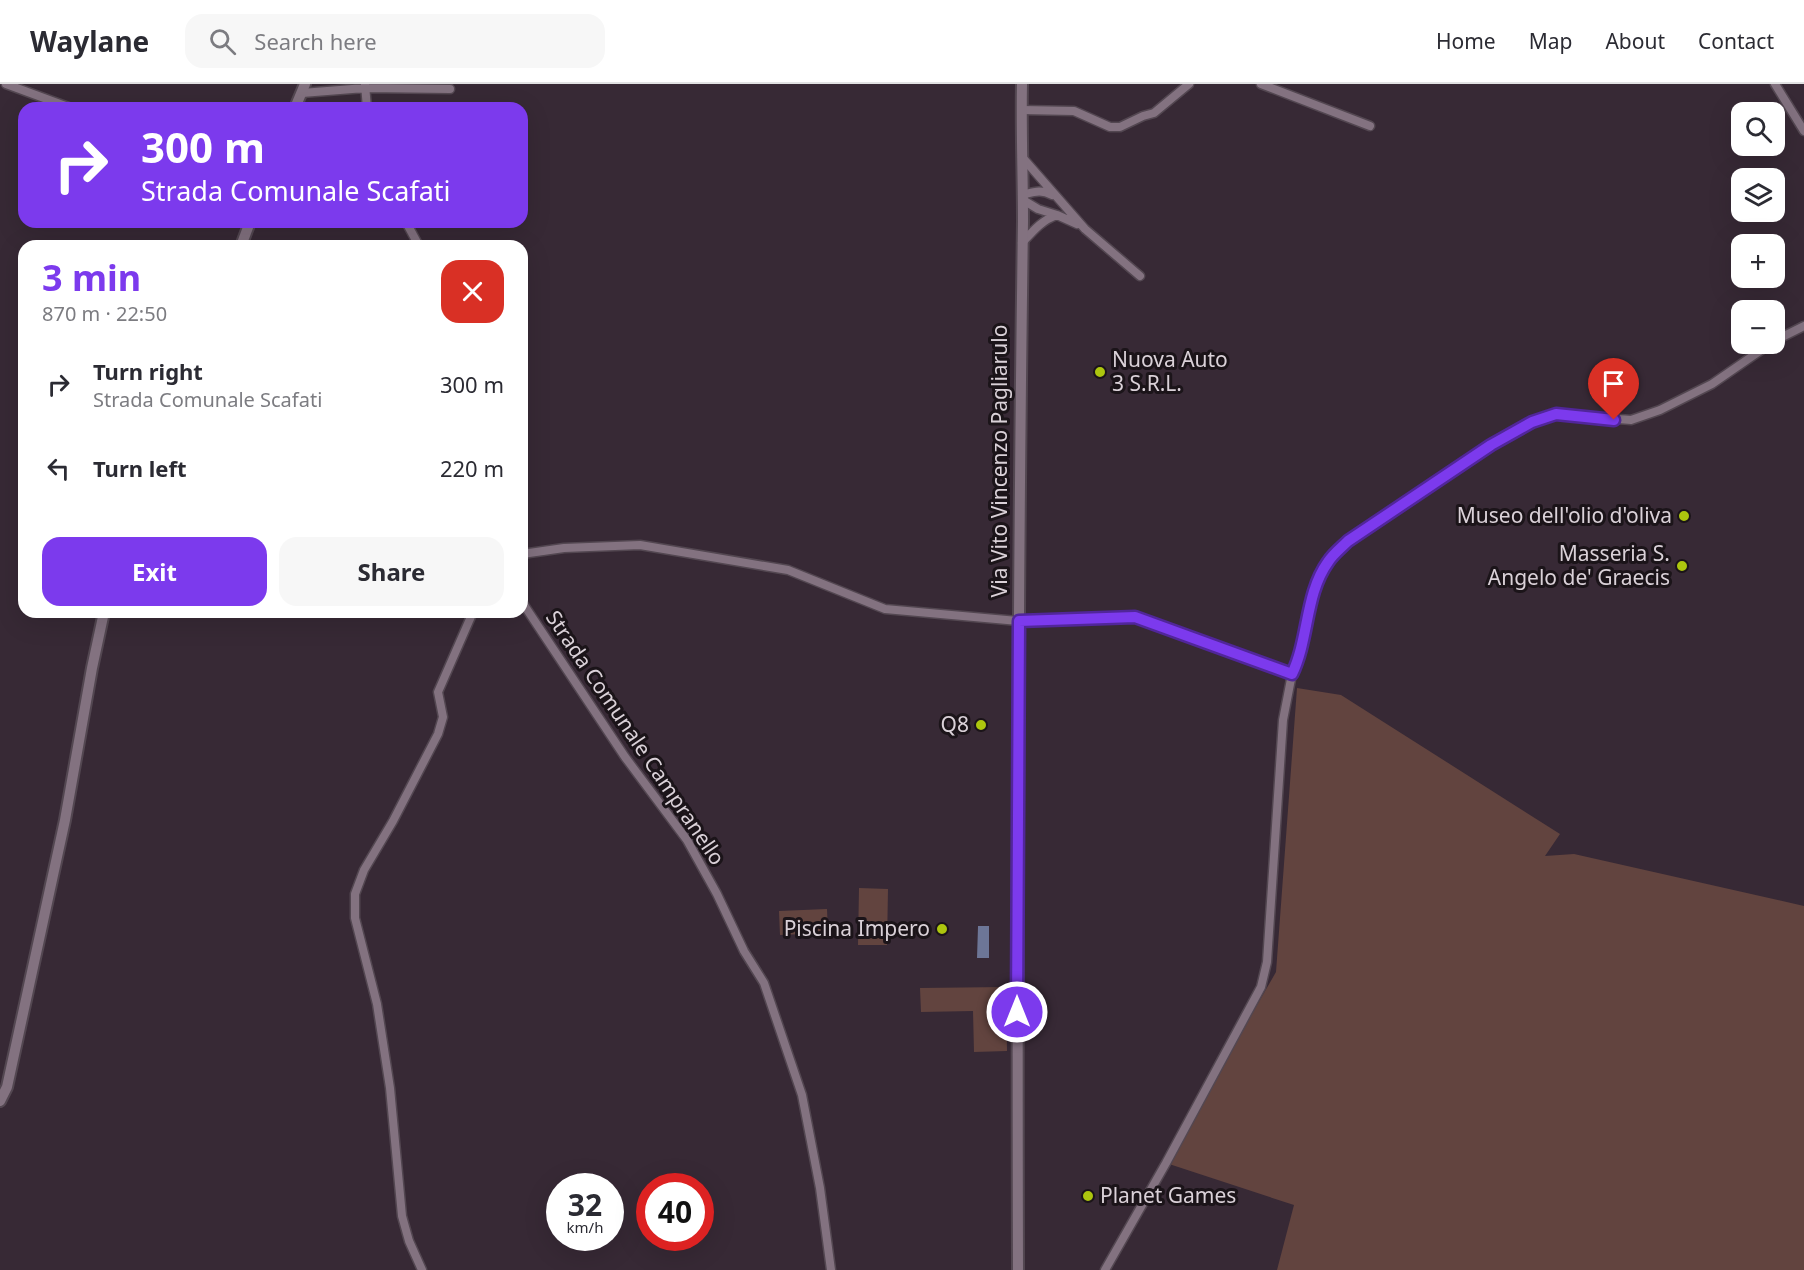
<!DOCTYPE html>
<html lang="en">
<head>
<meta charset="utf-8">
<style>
  body { margin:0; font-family:"Noto Sans",sans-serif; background:#f7f7f7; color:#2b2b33; height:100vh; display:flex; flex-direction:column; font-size:22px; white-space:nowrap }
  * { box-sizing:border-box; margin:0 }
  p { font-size:20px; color:#7c7c81 }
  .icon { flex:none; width:33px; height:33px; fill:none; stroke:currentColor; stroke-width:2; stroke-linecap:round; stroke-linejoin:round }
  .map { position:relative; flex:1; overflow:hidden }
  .side { position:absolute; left:18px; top:156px; width:510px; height:378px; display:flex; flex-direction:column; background:#fff; border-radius:18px; box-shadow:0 6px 24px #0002 }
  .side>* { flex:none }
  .guide { position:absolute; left:18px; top:18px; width:510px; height:126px; border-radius:18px; box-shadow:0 6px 24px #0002; background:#7c3aed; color:#fff; overflow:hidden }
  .fabs { position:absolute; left:1731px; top:18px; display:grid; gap:12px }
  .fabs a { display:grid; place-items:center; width:54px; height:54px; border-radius:12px; background:#fff; box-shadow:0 6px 24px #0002; font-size:30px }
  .speed { position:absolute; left:546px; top:1089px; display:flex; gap:12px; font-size:30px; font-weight:700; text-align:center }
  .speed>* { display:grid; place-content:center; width:78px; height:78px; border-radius:50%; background:#fff; box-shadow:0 6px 24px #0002; line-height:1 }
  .speed small { font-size:15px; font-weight:400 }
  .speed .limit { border:9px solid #d22; background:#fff; color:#111 }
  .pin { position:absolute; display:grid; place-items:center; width:51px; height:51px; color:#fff; margin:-62px -26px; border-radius:50% 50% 50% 0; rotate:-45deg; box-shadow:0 0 6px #0007 }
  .pin .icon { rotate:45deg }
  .me { position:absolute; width:66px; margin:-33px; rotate:0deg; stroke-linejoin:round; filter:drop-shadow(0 0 4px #0008) }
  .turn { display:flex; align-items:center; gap:21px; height:126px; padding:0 24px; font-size:27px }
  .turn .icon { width:78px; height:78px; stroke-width:2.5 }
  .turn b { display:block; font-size:42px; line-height:51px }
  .round { display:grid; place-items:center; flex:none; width:63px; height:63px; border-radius:18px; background:#f7f7f7 }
  .headline { display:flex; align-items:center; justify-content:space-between; height:102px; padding:0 24px }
  h1 { font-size:36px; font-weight:700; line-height:45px; color:#7c3aed }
  .cta { display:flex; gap:12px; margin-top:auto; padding:12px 24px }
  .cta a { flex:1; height:69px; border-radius:18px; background:#7c3aed; color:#fff; font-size:24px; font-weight:700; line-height:69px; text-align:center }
  .cta a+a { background:#f7f7f7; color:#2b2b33 }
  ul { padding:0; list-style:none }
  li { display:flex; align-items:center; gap:18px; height:84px; padding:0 24px }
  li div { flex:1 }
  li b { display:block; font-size:22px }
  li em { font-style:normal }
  header { display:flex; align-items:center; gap:36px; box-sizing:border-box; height:84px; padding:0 30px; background:#fff; border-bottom:2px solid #e1e1e2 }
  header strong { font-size:28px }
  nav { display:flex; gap:33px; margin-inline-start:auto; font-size:21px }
  .search { width:420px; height:54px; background:#f7f7f7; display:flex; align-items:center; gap:15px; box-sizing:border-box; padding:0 21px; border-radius:18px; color:#7c7c81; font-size:22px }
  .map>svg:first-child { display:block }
  .green { fill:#62443f }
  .water { fill:#6d7697 }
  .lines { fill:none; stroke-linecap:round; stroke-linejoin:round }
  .minor-casing { stroke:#534751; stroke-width:11 }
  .tertiary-casing { stroke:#534751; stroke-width:14 }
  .minor { stroke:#837280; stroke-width:8 }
  .tertiary { stroke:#837280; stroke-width:10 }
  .route-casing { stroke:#51269a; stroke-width:15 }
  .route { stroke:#7c3aed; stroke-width:10 }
  .poi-dot { fill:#adc60e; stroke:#1b1419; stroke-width:2 }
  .labels { text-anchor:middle; stroke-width:6; stroke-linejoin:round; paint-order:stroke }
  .poi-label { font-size:21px; fill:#dad1d8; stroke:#1b1419; text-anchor:end }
  .street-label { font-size:21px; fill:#dad1d8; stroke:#1b1419 }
</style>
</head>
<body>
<header>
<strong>Waylane</strong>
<div class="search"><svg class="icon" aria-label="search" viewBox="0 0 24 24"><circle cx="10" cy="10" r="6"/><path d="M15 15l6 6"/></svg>Search here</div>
<nav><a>Home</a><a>Map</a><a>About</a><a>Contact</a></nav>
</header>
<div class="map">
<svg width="1804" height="1186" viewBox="0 0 1804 1186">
  <rect width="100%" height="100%" fill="#372935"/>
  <path class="green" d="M 1297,604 L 1341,611 L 1560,750 L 1545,772 L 1574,770 L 1804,822 L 1804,1186 L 1277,1186 L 1294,1121 L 1166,1079 L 1276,888 Z
    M 859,804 L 888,805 L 887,861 L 858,861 Z
    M 827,825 L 828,849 L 780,851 L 779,827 Z
    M 1006,903 L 1007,967 L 974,968 L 973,927 L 921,928 L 920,904 Z"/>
  <path class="water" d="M 978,842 L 989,842 L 989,874 L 977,874 Z"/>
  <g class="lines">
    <g class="minor-casing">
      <path id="minor" d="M 6,0 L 71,24
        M 1261,0 L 1370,42
        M 1775,0 L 1804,47
        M 365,1 L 367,24
        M 302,9 L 365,4 L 450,5
        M 1022,26 L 1074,27 L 1110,43 L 1120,43 L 1143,32 L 1154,29 L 1189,0
        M 1022,73 L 1085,145 L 1140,192
        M 1022,111 C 1034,108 1041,105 1052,111
        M 1023,116 L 1038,125 L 1057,131
        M 406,138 L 419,162
        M 1022,159 C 1033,147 1042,136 1057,131 L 1077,140
        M 1774,257 L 1804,242
        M 522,470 L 564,464 L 640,461 L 788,486 L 885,525 L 1019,537 L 1135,533 L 1292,590
        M 522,518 L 625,673 L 687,756 L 717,810 L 744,867 L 764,899 L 802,1011 L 820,1104 L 831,1186
        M 422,1186 L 409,1157 L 402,1132 L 390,1004 L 377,920 L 355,834 L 355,810 L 364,786 L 393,737 L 438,650 L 443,633 L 438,608 L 473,528
        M 1105,1186 L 1166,1079 L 1261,903 L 1267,878 L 1283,636 L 1292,590 L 1301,565 L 1314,505 L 1328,478 L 1348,457 L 1491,361 L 1531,337 L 1556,330 L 1631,336 L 1660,326 L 1712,300 L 1770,260"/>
    </g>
    <g class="tertiary-casing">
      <path id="tertiary" d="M 295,24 L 305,0
        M 241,162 L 250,138
        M 0,1017 L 7,1003 L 65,736 L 92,584 L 104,528
        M 1018,1186 C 1017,836 1018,487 1023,137 C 1023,91 1021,46 1022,0"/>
    </g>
    <use href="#minor" class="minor"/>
    <use href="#tertiary" class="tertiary"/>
  </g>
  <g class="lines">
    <g class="route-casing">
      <path id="route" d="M 1017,928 L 1019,537 L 1135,533 L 1292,590 C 1309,555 1305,510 1328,478 C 1333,470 1341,464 1348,457 L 1491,361 L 1532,338 L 1556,330 L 1614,336"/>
    </g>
    <use href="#route" class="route"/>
  </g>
  <g class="poi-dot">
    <circle cx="1100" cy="288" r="6"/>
    <circle cx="1684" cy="432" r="6"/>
    <circle cx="1682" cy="482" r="6"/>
    <circle cx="981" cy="641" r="6"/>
    <circle cx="942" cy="845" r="6"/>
    <circle cx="1088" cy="1112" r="6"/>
  </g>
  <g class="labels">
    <g class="poi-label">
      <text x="1112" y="283" text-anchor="start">Nuova Auto<tspan x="1112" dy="24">3 S.R.L.</tspan></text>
      <text x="1672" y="439">Museo dell'olio d'oliva</text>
      <text x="1670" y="477">Masseria S.<tspan x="1670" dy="24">Angelo de' Graecis</tspan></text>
      <text x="969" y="648">Q8</text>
      <text x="930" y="852">Piscina Impero</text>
      <text x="1100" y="1119" text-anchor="start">Planet Games</text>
    </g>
    <g class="street-label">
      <text transform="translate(1000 377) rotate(-90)" y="7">Via Vito Vincenzo Pagliarulo</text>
      <text transform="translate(635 654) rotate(56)" y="7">Strada Comunale Campranello</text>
    </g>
  </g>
</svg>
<div class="fabs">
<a><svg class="icon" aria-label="search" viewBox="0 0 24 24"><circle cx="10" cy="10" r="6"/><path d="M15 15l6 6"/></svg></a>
<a><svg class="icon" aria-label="layers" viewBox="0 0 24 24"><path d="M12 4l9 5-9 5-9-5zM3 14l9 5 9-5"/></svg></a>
<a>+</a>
<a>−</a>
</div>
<div class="speed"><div>32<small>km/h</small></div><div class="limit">40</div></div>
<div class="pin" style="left:1614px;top:336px;background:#d93025"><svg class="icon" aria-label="arrive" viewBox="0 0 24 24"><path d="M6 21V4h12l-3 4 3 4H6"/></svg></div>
<svg class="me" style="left:1017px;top:928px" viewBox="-20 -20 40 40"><circle r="17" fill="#7c3aed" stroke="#fff" stroke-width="3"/><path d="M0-11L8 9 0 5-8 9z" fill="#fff"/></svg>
<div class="guide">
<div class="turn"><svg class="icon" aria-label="right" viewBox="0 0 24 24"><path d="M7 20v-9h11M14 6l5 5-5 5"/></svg><div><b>300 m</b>Strada Comunale Scafati</div></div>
</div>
<section class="side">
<div class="headline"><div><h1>3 min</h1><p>870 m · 22:50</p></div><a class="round" style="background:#d93025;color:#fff"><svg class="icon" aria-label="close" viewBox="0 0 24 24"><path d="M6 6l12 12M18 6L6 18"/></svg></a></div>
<ul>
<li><svg class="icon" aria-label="right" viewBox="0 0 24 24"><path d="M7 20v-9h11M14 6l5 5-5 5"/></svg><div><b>Turn right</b><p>Strada Comunale Scafati</p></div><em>300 m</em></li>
<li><svg class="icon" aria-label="left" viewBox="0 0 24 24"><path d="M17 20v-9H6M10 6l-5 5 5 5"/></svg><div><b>Turn left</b></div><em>220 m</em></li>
</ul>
<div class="cta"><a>Exit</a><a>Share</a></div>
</section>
</div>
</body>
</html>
